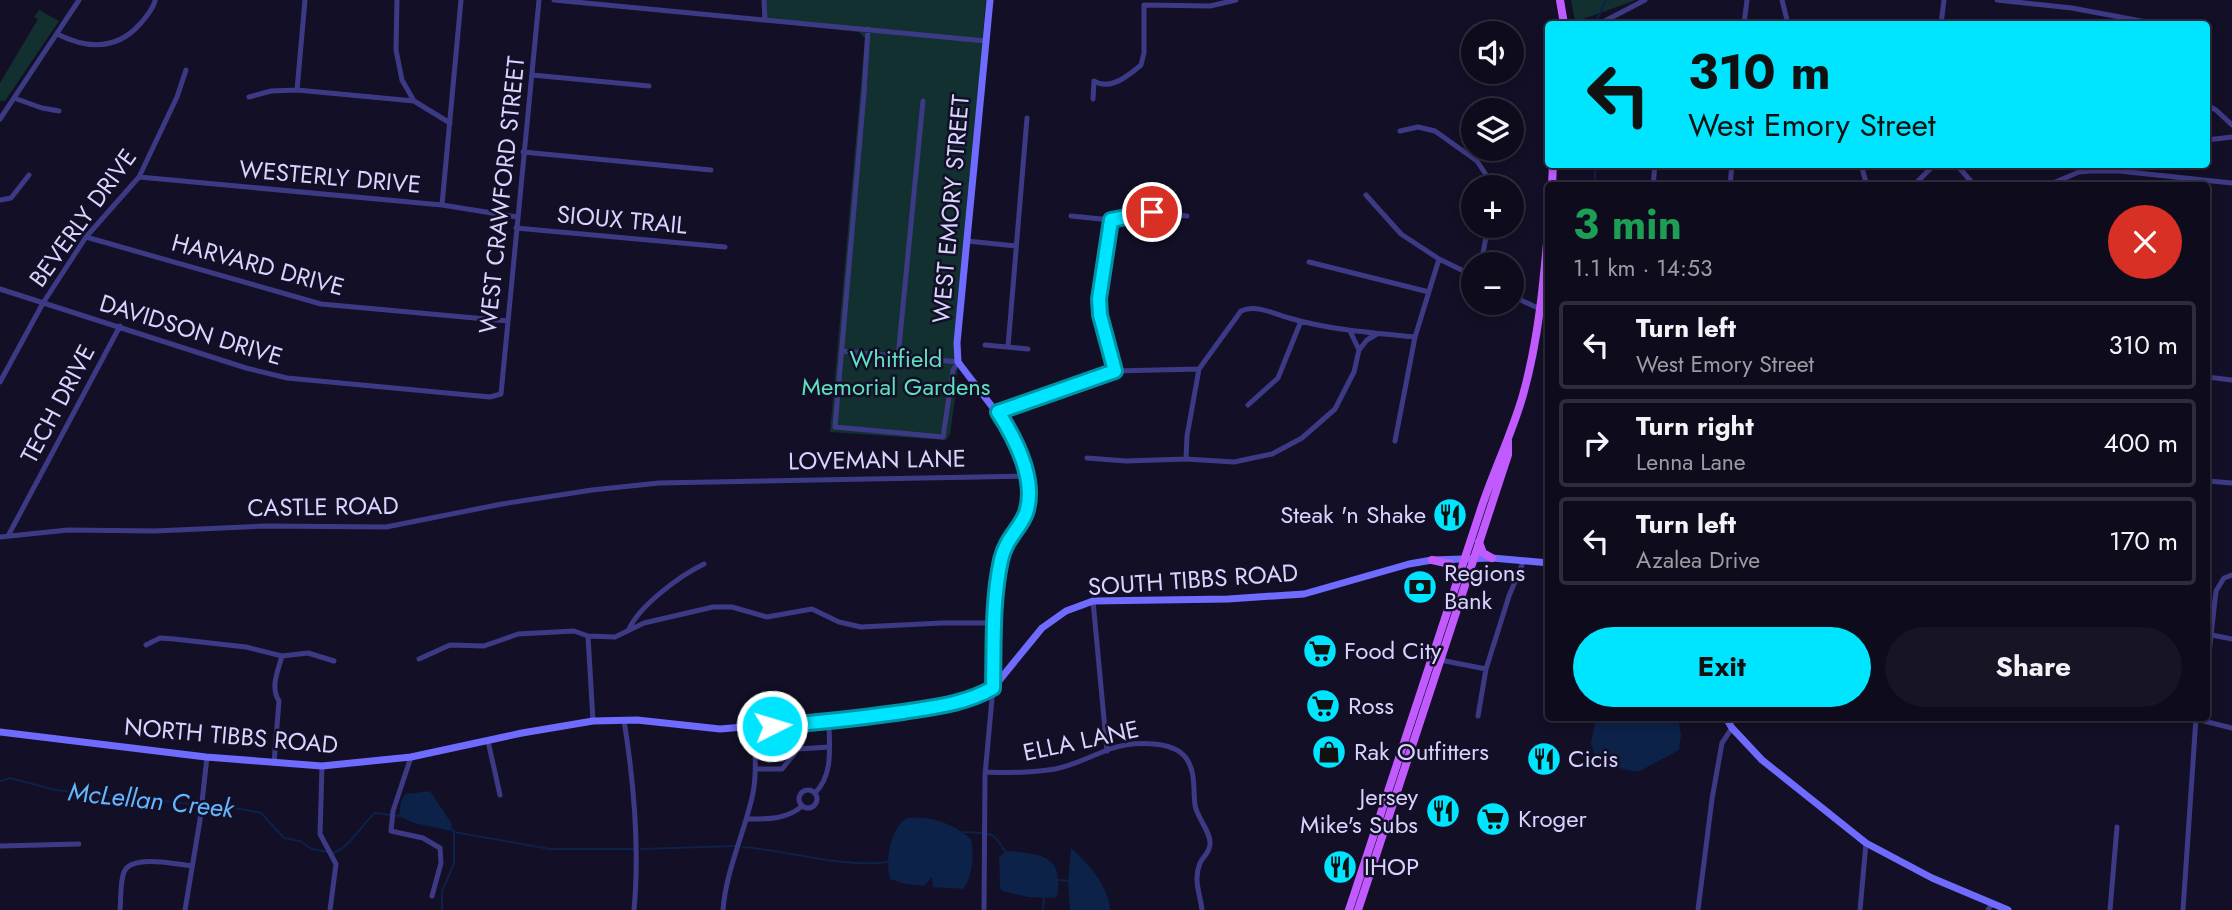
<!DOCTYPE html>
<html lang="en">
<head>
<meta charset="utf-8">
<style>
  body { margin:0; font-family:Jost,sans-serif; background:#171425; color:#f1f3f6; height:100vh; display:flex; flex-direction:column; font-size:26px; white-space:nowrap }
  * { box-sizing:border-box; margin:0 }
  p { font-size:23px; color:#9b9ba3 }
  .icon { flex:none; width:38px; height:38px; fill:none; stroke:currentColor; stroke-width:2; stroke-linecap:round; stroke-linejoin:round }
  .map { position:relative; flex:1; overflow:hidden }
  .sheet { position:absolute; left:1545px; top:182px; width:665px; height:539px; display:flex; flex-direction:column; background:#0e0b1c; border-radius:7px; box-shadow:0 4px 10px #0003,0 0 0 2px #2e2b3b }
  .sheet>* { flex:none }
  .top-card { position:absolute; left:1545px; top:21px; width:665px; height:147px; border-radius:7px; box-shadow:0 4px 10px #0003,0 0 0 2px #2e2b3b; background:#00e5ff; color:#111; overflow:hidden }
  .fabs { position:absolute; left:1461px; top:21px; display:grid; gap:14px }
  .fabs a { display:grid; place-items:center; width:63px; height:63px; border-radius:50%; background:#0e0b1c; box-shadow:0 4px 10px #0003,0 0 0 2px #2e2b3b; font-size:35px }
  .pin { position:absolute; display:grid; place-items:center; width:60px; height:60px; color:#fff; margin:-30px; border:4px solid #fff; border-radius:50%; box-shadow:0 2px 7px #0007 }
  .me { position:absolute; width:77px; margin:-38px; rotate:85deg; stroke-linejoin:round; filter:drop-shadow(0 0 5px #0008) }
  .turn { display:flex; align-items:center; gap:24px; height:147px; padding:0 28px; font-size:32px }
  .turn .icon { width:91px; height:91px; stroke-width:2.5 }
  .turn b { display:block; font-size:49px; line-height:60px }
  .round { display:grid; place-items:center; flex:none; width:74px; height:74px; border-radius:37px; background:#171425 }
  .head { display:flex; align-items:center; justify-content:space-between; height:119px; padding:0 28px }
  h1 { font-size:42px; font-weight:700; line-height:52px; color:#1e9e55 }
  .primary-button { display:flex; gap:14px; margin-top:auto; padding:14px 28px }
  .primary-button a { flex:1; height:80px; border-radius:42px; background:#00e5ff; color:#111; font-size:28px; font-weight:700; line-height:80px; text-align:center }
  .primary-button a+a { background:#171425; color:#f1f3f6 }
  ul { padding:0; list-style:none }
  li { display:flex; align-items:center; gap:21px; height:88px; margin:0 14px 10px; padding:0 14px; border:4px solid #2e2b3b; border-radius:7px }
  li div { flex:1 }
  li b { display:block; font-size:26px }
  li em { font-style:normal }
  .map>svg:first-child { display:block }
  .green { fill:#12302f }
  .water { fill:#0c2248 }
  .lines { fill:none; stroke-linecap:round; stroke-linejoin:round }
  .stream { stroke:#0c2248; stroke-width:2 }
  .street { stroke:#3d3a85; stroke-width:5 }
  .secondary { stroke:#6f6bff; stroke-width:7 }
  .primary { stroke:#c25bff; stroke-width:8 }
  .route-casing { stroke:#0095a6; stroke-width:18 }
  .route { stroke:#00e5ff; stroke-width:12 }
  .labels { text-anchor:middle; stroke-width:5; stroke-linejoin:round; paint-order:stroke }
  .street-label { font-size:24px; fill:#d9d4ff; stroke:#130f26 }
  .park-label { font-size:24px; fill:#5fe0c0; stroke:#130f26 }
  .poi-label { font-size:24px; fill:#d9d4ff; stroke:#130f26; text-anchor:start }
  .water-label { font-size:26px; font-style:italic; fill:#62b6ff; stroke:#130f26 }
</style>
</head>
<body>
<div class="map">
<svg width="2232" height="910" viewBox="0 0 2232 910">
  <rect width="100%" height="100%" fill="#130f26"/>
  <path class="green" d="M 762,0 L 986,0 L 971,168 L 956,392 L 950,434 L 946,440 L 830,432 L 865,38 L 859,32 L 763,22 Z
    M 1571,0 L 1636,0 L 1575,22 Z
    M 39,10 L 59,21 L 5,101 L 0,101 L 0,83 L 38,19 L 34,17 Z"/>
  <path class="water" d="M 1596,718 L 1678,718 L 1681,735 L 1679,750 L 1640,771 C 1627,773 1603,763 1594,753 L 1591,743 Z
    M 430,791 L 452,824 L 451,831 L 414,823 L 399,816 L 401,802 L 405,794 Z
    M 907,818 C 930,815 955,824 971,839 C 974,854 973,877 963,889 L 933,887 L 932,877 L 924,886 L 905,884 L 890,879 C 885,861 890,828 907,818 Z
    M 1071,848 C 1088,863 1109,886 1110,910 L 1070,910 L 1068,882 Z
    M 1007,851 C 1040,854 1064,854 1057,896 L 1054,898 L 1028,897 L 1002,891 L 1000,886 L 999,857 Z"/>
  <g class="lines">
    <path class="stream" d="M 1595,24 L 1606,0
      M 1595,164 L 1595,186
      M 0,781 L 10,778 L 55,790 L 241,809 L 261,813 L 284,838 L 300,841 L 312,849 L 328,852
      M 452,829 L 454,832 L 550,849 L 633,849
      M 964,832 L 982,833
      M 987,834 C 997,835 1000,844 1005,852
      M 743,847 C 792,851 839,868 889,862
      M 641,849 L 735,846
      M 334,853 C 352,845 360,826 375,813 L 399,816
      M 1058,880 L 1069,881
      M 442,910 L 442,891 L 454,864 L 454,833
      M 1043,910 L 1044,898"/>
    <path class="street" d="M 397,0 L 396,50 L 402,80 L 414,101
      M 554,0 L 986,41
      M 764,0 L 765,20
      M 1782,0 L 1788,24
      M 1997,0 L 2072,8 L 2157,24
      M 1599,24 L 1645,0
      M 1744,24 L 1747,0
      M 1941,24 L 1944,0
      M 57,34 C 87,49 116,51 140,24 C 146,17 152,11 155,1
      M 532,75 L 649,86
      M 297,90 L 305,0
      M 249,97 L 271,91 L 297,90 L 414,101 L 450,123
      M 14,98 L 42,108 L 59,111
      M 1093,99 L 1094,81 C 1110,91 1128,76 1141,65 L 1144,53 L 1144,5 L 1210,6 L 1236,0
      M 2207,105 L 2216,110 L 2232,125
      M 0,119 L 79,0
      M 1400,131 L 1418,127 L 1435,131 L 1477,161 L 1494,187
      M 2207,140 L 2232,137
      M 523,152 L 711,170
      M 1861,164 L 1867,186
      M 1956,164 L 1975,186
      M 139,177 L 442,205 L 517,217
      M 1653,186 L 1655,164
      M 1730,186 L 1732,164
      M 1913,186 L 1935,164
      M 2046,186 L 2079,172 L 2091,171 L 2119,171 L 2232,183
      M 1366,195 L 1401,234 L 1439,259 L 1474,276
      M 0,200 L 11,198 L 29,175
      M 442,205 L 461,0
      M 1071,216 L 1111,220 L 1151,212 L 1187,216
      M 1111,220 L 1099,299 L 1100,315 L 1115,371
      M 516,228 L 725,247
      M 86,237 L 321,304 L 508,321
      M 967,241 L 1016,246
      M 1309,262 L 1429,292
      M 1481,264 L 1488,226
      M 0,289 L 246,368 L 287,378 L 490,397 L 501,394 L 539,0
      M 1512,296 L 1540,309
      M 985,345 L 1028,349
      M 1008,347 L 1027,118
      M 1359,350 L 1367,340 L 1377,334
      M 842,351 L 958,362 L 953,370 L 943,437 L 835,427 L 864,93 L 868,29
      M 898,357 L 923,101
      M 2207,377 L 2232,380
      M 0,382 L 43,303 L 86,237 L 139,177 L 177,97 L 186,70
      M 1248,405 L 1278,378 L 1301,321
      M 997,412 L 1115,371 L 1199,369
      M 1395,441 L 1415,337
      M 1087,458 L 1126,461 L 1186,459 L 1234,462 L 1272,454 L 1302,438 L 1335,409 L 1354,372 L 1359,350 L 1350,331
      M 1186,459 L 1187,436 L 1199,369 L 1241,311 C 1256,304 1274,314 1289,318 C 1330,330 1373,333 1415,337 L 1439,259
      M 2207,481 L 2232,483
      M 8,536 L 120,326
      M 0,537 L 68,530 L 155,531 L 265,526 L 386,527 L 502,504 L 592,490 L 659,483 L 1026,476
      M 1093,601 L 1107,751
      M 629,629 C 640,605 681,575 704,564
      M 2212,635 L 2232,639
      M 588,636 L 593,721
      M 146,645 L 160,638 L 174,639 L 246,647 L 282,656
      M 419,659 L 450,645 L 484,646 L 518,634 L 574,631 L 588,636 L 615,637 L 644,623 L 713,607 L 732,607 L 767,617 L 812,609 L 839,622 L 861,627 L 942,623 L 994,623
      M 1440,660 L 1486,669 L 1478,716
      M 1486,669 L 1509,596 L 1524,560
      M 2207,671 L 2216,591 L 2224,578 L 2232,575
      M 2196,719 L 2232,728
      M 624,720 C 634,783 640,846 634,910
      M 488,741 L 500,795
      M 411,757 L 393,811 L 391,831 L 423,838 L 440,848 L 441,863 L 432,896
      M 274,763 L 279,701 C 270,687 278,671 282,656 L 308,653 L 334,661
      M 322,766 L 320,834 L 336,864 L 330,910
      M 755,769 L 782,769 L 798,749 L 829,747
      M 985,772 C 1008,773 1032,773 1055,769 C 1075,765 1091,756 1110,749 C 1130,742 1172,739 1186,758 C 1196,772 1193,789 1195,805 C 1197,818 1211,832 1210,844 C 1210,852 1203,857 1200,863 C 1193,880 1200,893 1202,910
      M799 799a9 9 0 1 1 18 0a9 9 0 1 1-18 0Z
      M 815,793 C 834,774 829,746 829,721
      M 746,819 C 765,819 787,820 802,806
      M 0,846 L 79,844
      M 120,910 C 121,898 120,882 124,872 C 131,854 176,864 192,866
      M 185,910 L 200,820 L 207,757
      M 723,910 C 726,870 745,832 753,793 C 757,772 755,749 753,728
      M 984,910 L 985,775 L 993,688
      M 1698,910 L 1712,799 L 1722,743 L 1732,728
      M 1860,910 L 1866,843
      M 1988,910 L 1992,904
      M 2110,910 L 2117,827
      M 2183,910 L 2196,718"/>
    <path class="secondary" d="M 990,0 L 957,343 L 958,362 L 1013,434 L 1026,476 L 1028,491 L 1025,515 L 1008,538 L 1001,560 L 994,623 L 993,687
      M 1726,718 L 1732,728 L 1762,760 L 1866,843 L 1932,878 L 2008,910
      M 0,732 L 206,757 L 322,766 L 411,757 L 522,733 L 593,721 L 637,720 L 720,729 L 875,716 L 947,705 L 977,697 L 993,688 L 1042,628 L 1066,611 L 1093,601 L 1228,599 L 1304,594 L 1409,564 L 1432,560 L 1492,558 L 1549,563"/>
    <path class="primary" d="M 1560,0 L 1564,24
      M 1552,186 L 1553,164
      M 1479,542 L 1483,553 L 1492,558
      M 1432,560 L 1450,564 L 1459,577
      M 1349,910 L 1482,506 C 1495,468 1512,433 1523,395 C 1539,338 1544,279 1549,220
      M 1358,910 L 1508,455 L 1508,441"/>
  </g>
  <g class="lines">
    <g class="route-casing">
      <path id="route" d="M 772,726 C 816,723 860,718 903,712 C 934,707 965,704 993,688 C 994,646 992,601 1001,560 C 1006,538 1020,529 1026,513 C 1037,480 1015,438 998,412 L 1115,371 L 1100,315 L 1099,299 L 1111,220 L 1152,212"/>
    </g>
    <use href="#route" class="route"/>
  </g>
  <defs>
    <g id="restaurant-disc" transform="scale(1.75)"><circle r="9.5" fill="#00e5ff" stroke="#130f26"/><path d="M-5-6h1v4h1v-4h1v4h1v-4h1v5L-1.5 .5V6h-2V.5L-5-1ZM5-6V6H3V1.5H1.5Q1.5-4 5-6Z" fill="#111"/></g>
    <g id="bank-disc" transform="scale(1.75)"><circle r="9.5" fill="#00e5ff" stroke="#130f26"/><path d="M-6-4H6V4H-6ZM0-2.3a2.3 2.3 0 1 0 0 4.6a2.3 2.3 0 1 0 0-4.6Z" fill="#111"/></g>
    <g id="supermarket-disc" transform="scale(1.75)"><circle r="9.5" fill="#00e5ff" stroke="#130f26"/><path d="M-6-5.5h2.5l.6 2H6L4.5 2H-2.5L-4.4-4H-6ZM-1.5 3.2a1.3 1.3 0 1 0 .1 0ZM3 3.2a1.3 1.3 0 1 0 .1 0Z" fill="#111"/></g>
    <g id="shop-disc" transform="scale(1.75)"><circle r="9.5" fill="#00e5ff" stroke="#130f26"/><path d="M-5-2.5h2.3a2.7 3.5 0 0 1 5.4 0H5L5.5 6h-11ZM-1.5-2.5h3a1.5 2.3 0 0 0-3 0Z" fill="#111"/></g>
  </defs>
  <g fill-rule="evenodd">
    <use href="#restaurant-disc" x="1450" y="515"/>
    <use href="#bank-disc" x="1420" y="587"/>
    <use href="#supermarket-disc" x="1320" y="651"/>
    <use href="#supermarket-disc" x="1323" y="706"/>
    <use href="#shop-disc" x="1329" y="752"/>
    <use href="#restaurant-disc" x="1544" y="759"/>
    <use href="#restaurant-disc" x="1443" y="811"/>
    <use href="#supermarket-disc" x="1493" y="819"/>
    <use href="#restaurant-disc" x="1340" y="867"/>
  </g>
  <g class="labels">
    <g class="street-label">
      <text transform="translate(330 177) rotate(5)" y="8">WESTERLY DRIVE</text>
      <text transform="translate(502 195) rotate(-84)" y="8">WEST CRAWFORD STREET</text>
      <text transform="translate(951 209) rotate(-85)" y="8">WEST EMORY STREET</text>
      <text transform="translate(83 218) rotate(-54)" y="8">BEVERLY DRIVE</text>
      <text transform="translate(622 220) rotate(5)" y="8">SIOUX TRAIL</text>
      <text transform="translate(258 265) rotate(15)" y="8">HARVARD DRIVE</text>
      <text transform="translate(191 330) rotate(17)" y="8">DAVIDSON DRIVE</text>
      <text transform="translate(58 404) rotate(-62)" y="8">TECH DRIVE</text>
      <text transform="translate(877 460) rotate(-1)" y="8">LOVEMAN LANE</text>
      <text transform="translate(323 507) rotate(-1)" y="8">CASTLE ROAD</text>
      <text transform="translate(1193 580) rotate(-4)" y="8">SOUTH TIBBS ROAD</text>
      <text transform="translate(231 736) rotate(5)" y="8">NORTH TIBBS ROAD</text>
      <text transform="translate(1081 741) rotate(-12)" y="8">ELLA LANE</text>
    </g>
    <g class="park-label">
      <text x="896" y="367">Whitfield<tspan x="896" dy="28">Memorial Gardens</tspan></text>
    </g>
    <g class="poi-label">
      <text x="1426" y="523" text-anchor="end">Steak 'n Shake</text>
      <text x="1444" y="581">Regions<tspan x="1444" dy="28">Bank</tspan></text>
      <text x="1344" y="659">Food City</text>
      <text x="1348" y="714">Ross</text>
      <text x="1354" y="760">Rak Outfitters</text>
      <text x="1568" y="767">Cicis</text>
      <text x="1418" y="805" text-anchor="end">Jersey<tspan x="1418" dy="28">Mike's Subs</tspan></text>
      <text x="1518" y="827">Kroger</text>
      <text x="1364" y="875">IHOP</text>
    </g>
    <g class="water-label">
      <text transform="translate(151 800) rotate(6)" y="9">McLellan Creek</text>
    </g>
  </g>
</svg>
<div class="fabs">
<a><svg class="icon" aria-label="sound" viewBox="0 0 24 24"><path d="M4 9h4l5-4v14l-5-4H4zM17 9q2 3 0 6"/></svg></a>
<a><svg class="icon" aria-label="layers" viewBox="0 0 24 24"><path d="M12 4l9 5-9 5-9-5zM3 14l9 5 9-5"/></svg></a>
<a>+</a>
<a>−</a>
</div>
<div class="pin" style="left:1152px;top:212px;background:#d93025"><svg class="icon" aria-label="arrive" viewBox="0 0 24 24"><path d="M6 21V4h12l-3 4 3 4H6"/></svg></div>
<svg class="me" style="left:772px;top:726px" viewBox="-20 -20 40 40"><circle r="17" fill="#00e5ff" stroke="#fff" stroke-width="3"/><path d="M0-11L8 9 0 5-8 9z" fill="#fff"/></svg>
<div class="top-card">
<div class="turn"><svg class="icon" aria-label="left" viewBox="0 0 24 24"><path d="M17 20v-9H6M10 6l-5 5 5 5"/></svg><div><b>310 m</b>West Emory Street</div></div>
</div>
<section class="sheet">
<div class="head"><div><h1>3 min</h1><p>1.1 km · 14:53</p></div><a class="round" style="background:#d93025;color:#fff"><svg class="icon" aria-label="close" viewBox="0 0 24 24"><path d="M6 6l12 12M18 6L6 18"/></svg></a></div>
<ul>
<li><svg class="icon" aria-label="left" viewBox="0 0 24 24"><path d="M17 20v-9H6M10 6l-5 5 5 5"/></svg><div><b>Turn left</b><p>West Emory Street</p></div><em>310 m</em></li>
<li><svg class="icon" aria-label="right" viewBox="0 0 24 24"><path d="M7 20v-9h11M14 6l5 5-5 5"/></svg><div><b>Turn right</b><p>Lenna Lane</p></div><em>400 m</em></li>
<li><svg class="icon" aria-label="left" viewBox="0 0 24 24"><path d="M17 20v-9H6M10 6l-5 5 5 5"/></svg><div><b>Turn left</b><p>Azalea Drive</p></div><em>170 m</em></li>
</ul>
<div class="primary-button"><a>Exit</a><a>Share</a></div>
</section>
</div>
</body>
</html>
